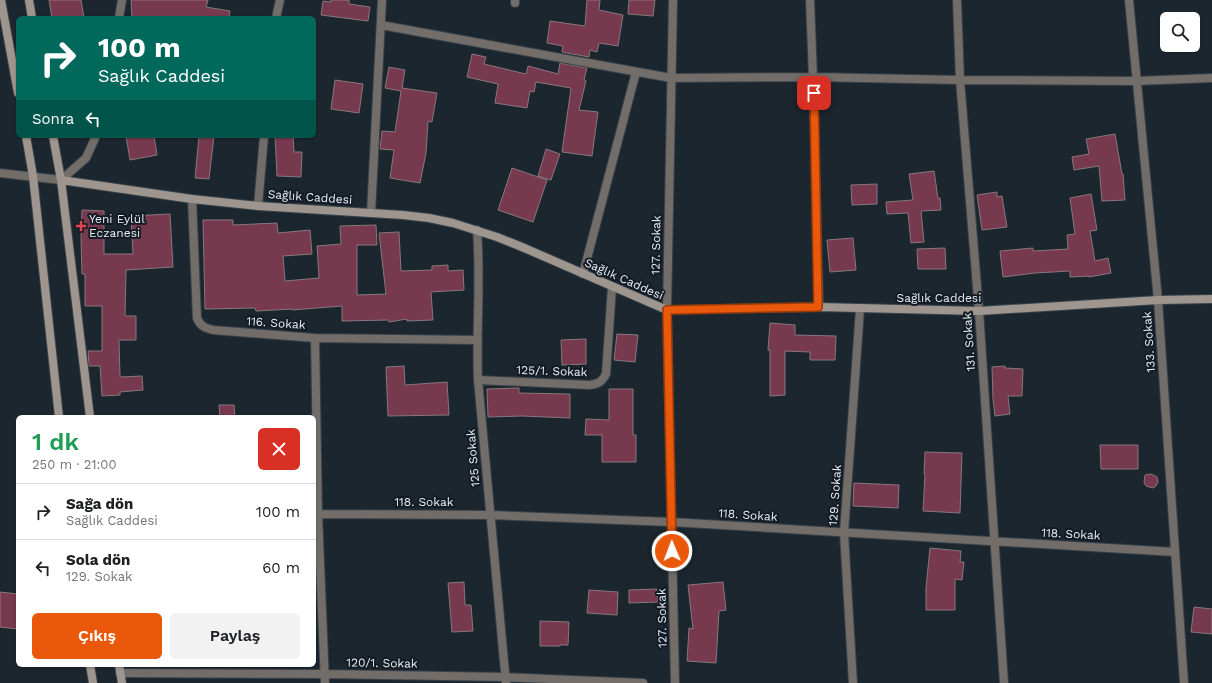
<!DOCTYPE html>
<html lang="tr">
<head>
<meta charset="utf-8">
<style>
  body { margin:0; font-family:"Work Sans",sans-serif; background:#f2f2f2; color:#202124; height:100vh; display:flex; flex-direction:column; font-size:15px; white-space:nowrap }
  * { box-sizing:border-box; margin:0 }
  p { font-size:13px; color:#757577 }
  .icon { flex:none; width:22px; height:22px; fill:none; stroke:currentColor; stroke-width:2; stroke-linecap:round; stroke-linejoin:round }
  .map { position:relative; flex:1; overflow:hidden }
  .details { position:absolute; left:16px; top:415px; width:300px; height:252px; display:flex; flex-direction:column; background:#fff; border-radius:6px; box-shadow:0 1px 3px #0004 }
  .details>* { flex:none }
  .guide { position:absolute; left:16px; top:16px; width:300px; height:122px; border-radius:6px; box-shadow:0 1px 3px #0004; background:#00695c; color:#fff; overflow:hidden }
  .tools { position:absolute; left:1160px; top:12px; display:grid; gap:8px }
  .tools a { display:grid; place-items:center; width:40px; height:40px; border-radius:6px; background:#fff; box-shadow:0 1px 3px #0004; font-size:20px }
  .pin { position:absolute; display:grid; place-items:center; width:34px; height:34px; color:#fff; margin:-17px; border-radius:8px; box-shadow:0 2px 6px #0006 }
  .me { position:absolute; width:44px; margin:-22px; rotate:359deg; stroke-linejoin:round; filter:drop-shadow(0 0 3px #0008) }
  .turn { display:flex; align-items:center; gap:14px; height:84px; padding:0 16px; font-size:18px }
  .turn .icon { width:52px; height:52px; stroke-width:2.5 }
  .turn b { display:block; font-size:28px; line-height:34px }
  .then { display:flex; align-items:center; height:38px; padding:0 16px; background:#0003; gap:8px; font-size:15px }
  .round { display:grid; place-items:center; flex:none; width:42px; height:42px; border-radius:6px; background:#f2f2f2 }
  .head { display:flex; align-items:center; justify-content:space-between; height:68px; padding:0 16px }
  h1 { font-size:24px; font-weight:600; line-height:30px; color:#1e9e55 }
  .cta { display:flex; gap:8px; margin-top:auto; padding:8px 16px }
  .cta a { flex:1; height:46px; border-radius:6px; background:#ea580c; color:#fff; font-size:16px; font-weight:600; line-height:46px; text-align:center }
  .cta a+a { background:#f2f2f2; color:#202124 }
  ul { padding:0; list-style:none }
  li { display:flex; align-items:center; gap:12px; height:56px; padding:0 16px; border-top:1px solid #e0e0e0 }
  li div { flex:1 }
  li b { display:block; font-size:15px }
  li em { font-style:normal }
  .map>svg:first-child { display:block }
  .building { fill:#76394e; stroke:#88777c }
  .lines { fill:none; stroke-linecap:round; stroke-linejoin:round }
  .street-casing { stroke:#38424a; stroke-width:10 }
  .secondary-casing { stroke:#38424a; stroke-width:10 }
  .street { stroke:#726d68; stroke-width:8 }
  .secondary { stroke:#9e968e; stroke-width:8 }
  .route-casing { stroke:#983908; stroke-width:10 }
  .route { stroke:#ea580c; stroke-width:7 }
  .health-dot { fill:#e0444e; stroke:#131c25; stroke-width:1.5 }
  .labels { text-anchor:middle; stroke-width:4; stroke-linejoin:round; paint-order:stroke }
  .street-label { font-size:12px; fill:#e7edf3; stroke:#131c25 }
  .poi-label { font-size:12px; fill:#e7edf3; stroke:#131c25; text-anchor:start }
</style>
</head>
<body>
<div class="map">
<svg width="1212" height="683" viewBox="0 0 1212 683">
  <rect width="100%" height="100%" fill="#1c262f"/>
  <path class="building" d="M 49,0 L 81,0 L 84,18 L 52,18 Z
    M 131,0 L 208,0 L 206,7 L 230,11 L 229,18 L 132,18 Z
    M 331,0 L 349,0 L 349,4 L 370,7 L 368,21 L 321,15 L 323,1 L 331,2 Z
    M 587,0 L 600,0 L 599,10 L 623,15 L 618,46 L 599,43 L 597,52 L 590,50 L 589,57 L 562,52 L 563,46 L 547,43 L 550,21 L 585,26 Z
    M 629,0 L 655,0 L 653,16 L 628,14 Z
    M 472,54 L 486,57 L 484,64 L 526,74 L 528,66 L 558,74 L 560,63 L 587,68 L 584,80 L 586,81 L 579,110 L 598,112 L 592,156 L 562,152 L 571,88 L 536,82 L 534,92 L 530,91 L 527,108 L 495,103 L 498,84 L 467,77 Z
    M 389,67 L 405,70 L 402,88 L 437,93 L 432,122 L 428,121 L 426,153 L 420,183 L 390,178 L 394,150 L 380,149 L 382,131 L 395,132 L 401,91 L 385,88 Z
    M 335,80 L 363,84 L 359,113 L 331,109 Z
    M 1115,134 L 1122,174 L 1123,174 L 1125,200 L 1102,201 L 1099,166 L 1074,170 L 1072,157 L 1089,154 L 1086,139 Z
    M 126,136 L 154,136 L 157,155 L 130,160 Z
    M 199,136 L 214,136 L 209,179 L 195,178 Z
    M 275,136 L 293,136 L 294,152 L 302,152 L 301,177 L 277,176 Z
    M 546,149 L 560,154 L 551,180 L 538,176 Z
    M 512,168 L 547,180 L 533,222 L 498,210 Z
    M 934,171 L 938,198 L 940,198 L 941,210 L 921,211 L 924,242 L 911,243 L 908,213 L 887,214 L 886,202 L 913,200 L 909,174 Z
    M 877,184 L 877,204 L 852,205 L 851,185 Z
    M 997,192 L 997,197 L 1002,196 L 1007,227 L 982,230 L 977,195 Z
    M 1091,194 L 1097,230 L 1090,231 L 1095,261 L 1108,258 L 1111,273 L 1089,277 L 1089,276 L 1070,277 L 1070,271 L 1035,273 L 1003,277 L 1000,251 L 1033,248 L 1033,251 L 1068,249 L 1067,235 L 1075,234 L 1070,198 Z
    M 82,210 L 104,211 L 104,254 L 133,254 L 131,216 L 170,214 L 173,267 L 126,270 L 125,316 L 136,316 L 136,340 L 119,340 L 120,377 L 142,376 L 143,390 L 120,392 L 120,395 L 102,396 L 100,366 L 89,366 L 88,351 L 102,351 L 102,306 L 85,306 L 85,274 L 82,274 L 81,238 Z
    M 203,220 L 233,220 L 233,225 L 277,223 L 278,233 L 310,230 L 312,254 L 283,256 L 285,281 L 319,278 L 317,246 L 341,244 L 340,226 L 376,225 L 377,245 L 357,245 L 357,295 L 386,294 L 379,233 L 399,232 L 401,271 L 432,270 L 432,266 L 448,265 L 448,271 L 463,270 L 464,290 L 431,292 L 433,320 L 407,321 L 407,319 L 389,322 L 389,320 L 342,321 L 342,306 L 292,310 L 292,309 L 256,311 L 255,308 L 205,309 Z
    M 853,238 L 856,270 L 830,272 L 827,240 Z
    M 945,248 L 946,269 L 918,269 L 917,249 Z
    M 770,323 L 795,325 L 795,335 L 836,336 L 835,360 L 810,360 L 810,352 L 785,351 L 785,395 L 770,396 L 770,350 L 768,350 Z
    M 617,334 L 638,335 L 635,362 L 614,360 Z
    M 586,339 L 586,364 L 562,365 L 561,340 Z
    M 404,366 L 405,385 L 447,382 L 449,415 L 388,416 L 386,367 Z
    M 1005,366 L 1005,368 L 1023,369 L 1022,396 L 1008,396 L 1010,414 L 995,416 L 993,399 L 992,367 Z
    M 519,388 L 519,393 L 570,394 L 570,418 L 522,416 L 488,417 L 487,389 Z
    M 609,389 L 633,389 L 633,435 L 636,435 L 636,462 L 602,462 L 602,435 L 585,435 L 586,419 L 609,420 Z
    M 219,405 L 234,405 L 235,417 L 220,417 Z
    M 1100,445 L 1138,445 L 1138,469 L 1101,469 Z
    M 925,452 L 962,453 L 960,513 L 923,511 L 925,474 L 924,474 Z
    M 1151,474 L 1157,477 L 1158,482 L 1156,486 L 1153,488 L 1146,486 L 1144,482 L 1145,475 Z
    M 854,483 L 899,485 L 898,508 L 853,506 Z
    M 930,548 L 961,551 L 960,562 L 964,562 L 962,580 L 955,579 L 955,610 L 926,610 L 926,588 Z
    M 464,582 L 465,605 L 471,605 L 473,631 L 452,632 L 448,583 Z
    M 723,582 L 726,610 L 719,611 L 716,663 L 687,661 L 689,628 L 693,629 L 688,585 Z
    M 657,589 L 658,602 L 629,603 L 629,590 Z
    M 589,590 L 618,592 L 617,615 L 587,613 Z
    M 0,592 L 18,594 L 18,629 L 0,627 Z
    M 1194,607 L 1212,609 L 1212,634 L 1191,632 Z
    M 540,621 L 569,622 L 568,645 L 560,645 L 560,646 L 540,646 Z"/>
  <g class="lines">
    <g class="street-casing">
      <path id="street" d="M 673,0 L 667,310 L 675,683
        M 810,0 L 813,77 L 819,307
        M 957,0 L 960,80 L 979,311 L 1004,683
        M 1129,0 L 1158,300 L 1184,683
        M 515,3 L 515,0
        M 119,18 L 122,0
        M 276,18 L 280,0
        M 381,25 L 671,78 L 813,77 L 960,80 L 1136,81 L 1212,78
        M 0,173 L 61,180 L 86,158 L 96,136
        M 192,199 L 197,318 C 200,326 205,328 213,330 L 315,338 L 477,340
        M 258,206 L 264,136
        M 371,213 L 382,0
        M 477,230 C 481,280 476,330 478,380 L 506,683
        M 583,274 L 636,72
        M 315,338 L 318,514 L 325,683
        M 478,380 L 589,385 C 598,384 602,382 606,374 L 612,287
        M 318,514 L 490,515 L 671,522 L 1175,552
        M 120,673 L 325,674 L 505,677 L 643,683
        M 853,683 L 844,533 L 860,309"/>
    </g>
    <g class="secondary-casing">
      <path id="secondary" d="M 1,0 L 18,93
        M 29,0 L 32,18
        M 26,136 L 33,176 L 59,417
        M 53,136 L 61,180 L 90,417
        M 61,180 L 192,199 L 258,206 L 403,215 L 429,218 L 453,223 L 497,237 L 522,247 L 667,310 L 819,307 L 979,311 L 1158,300 L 1212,299
        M 90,665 L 93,683
        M 119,665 L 122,683"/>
    </g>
    <use href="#street" class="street"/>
    <use href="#secondary" class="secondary"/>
  </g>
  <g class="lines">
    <g class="route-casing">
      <path id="route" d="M 672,551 L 667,310 L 818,307 L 814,93"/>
    </g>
    <use href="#route" class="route"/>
  </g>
  <path class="health-dot" d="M79 220h4v4h4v4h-4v4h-4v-4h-4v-4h4z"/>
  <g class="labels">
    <g class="street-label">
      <text transform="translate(310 197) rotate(4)" y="4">Sağlık Caddesi</text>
      <text transform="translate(656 245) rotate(-89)" y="4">127. Sokak</text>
      <text transform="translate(624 279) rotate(24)" y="4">Sağlık Caddesi</text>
      <text x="939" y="302">Sağlık Caddesi</text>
      <text transform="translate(276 323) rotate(4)" y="4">116. Sokak</text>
      <text transform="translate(969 342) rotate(-94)" y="4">131. Sokak</text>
      <text transform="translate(1149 342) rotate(-94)" y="4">133. Sokak</text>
      <text transform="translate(552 371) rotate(2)" y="4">125/1. Sokak</text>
      <text transform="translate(473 458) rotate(-95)" y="4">125 Sokak</text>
      <text transform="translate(835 495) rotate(-86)" y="4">129. Sokak</text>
      <text x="424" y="506">118. Sokak</text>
      <text transform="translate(748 515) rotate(4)" y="4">118. Sokak</text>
      <text transform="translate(1071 534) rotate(3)" y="4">118. Sokak</text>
      <text transform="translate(662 618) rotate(-91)" y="4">127. Sokak</text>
      <text transform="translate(382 663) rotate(1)" y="4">120/1. Sokak</text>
    </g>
    <g class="poi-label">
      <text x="89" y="223">Yeni Eylül<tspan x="89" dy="14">Eczanesi</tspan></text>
    </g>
  </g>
</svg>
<div class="tools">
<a><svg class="icon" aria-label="search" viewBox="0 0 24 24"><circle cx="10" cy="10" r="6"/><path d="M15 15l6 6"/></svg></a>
</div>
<div class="pin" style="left:814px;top:93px;background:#d93025"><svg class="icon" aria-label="arrive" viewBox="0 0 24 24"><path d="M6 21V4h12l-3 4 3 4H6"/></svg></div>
<svg class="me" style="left:672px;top:551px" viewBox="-20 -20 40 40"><circle r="17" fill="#ea580c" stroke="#fff" stroke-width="3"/><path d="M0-11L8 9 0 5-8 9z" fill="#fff"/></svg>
<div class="guide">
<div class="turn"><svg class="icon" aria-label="right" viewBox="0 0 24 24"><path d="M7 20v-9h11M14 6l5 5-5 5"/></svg><div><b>100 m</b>Sağlık Caddesi</div></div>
<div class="then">Sonra<svg class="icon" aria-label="left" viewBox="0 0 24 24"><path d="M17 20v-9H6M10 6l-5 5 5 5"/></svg></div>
</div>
<section class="details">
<div class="head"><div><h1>1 dk</h1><p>250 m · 21:00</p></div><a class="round" style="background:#d93025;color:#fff"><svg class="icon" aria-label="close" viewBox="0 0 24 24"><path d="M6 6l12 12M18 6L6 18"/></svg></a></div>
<ul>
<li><svg class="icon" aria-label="right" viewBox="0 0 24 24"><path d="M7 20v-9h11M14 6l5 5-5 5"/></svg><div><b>Sağa dön</b><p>Sağlık Caddesi</p></div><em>100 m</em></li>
<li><svg class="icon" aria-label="left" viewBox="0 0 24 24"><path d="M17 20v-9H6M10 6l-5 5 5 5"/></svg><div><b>Sola dön</b><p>129. Sokak</p></div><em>60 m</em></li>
</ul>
<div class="cta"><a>Çıkış</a><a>Paylaş</a></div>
</section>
</div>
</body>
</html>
